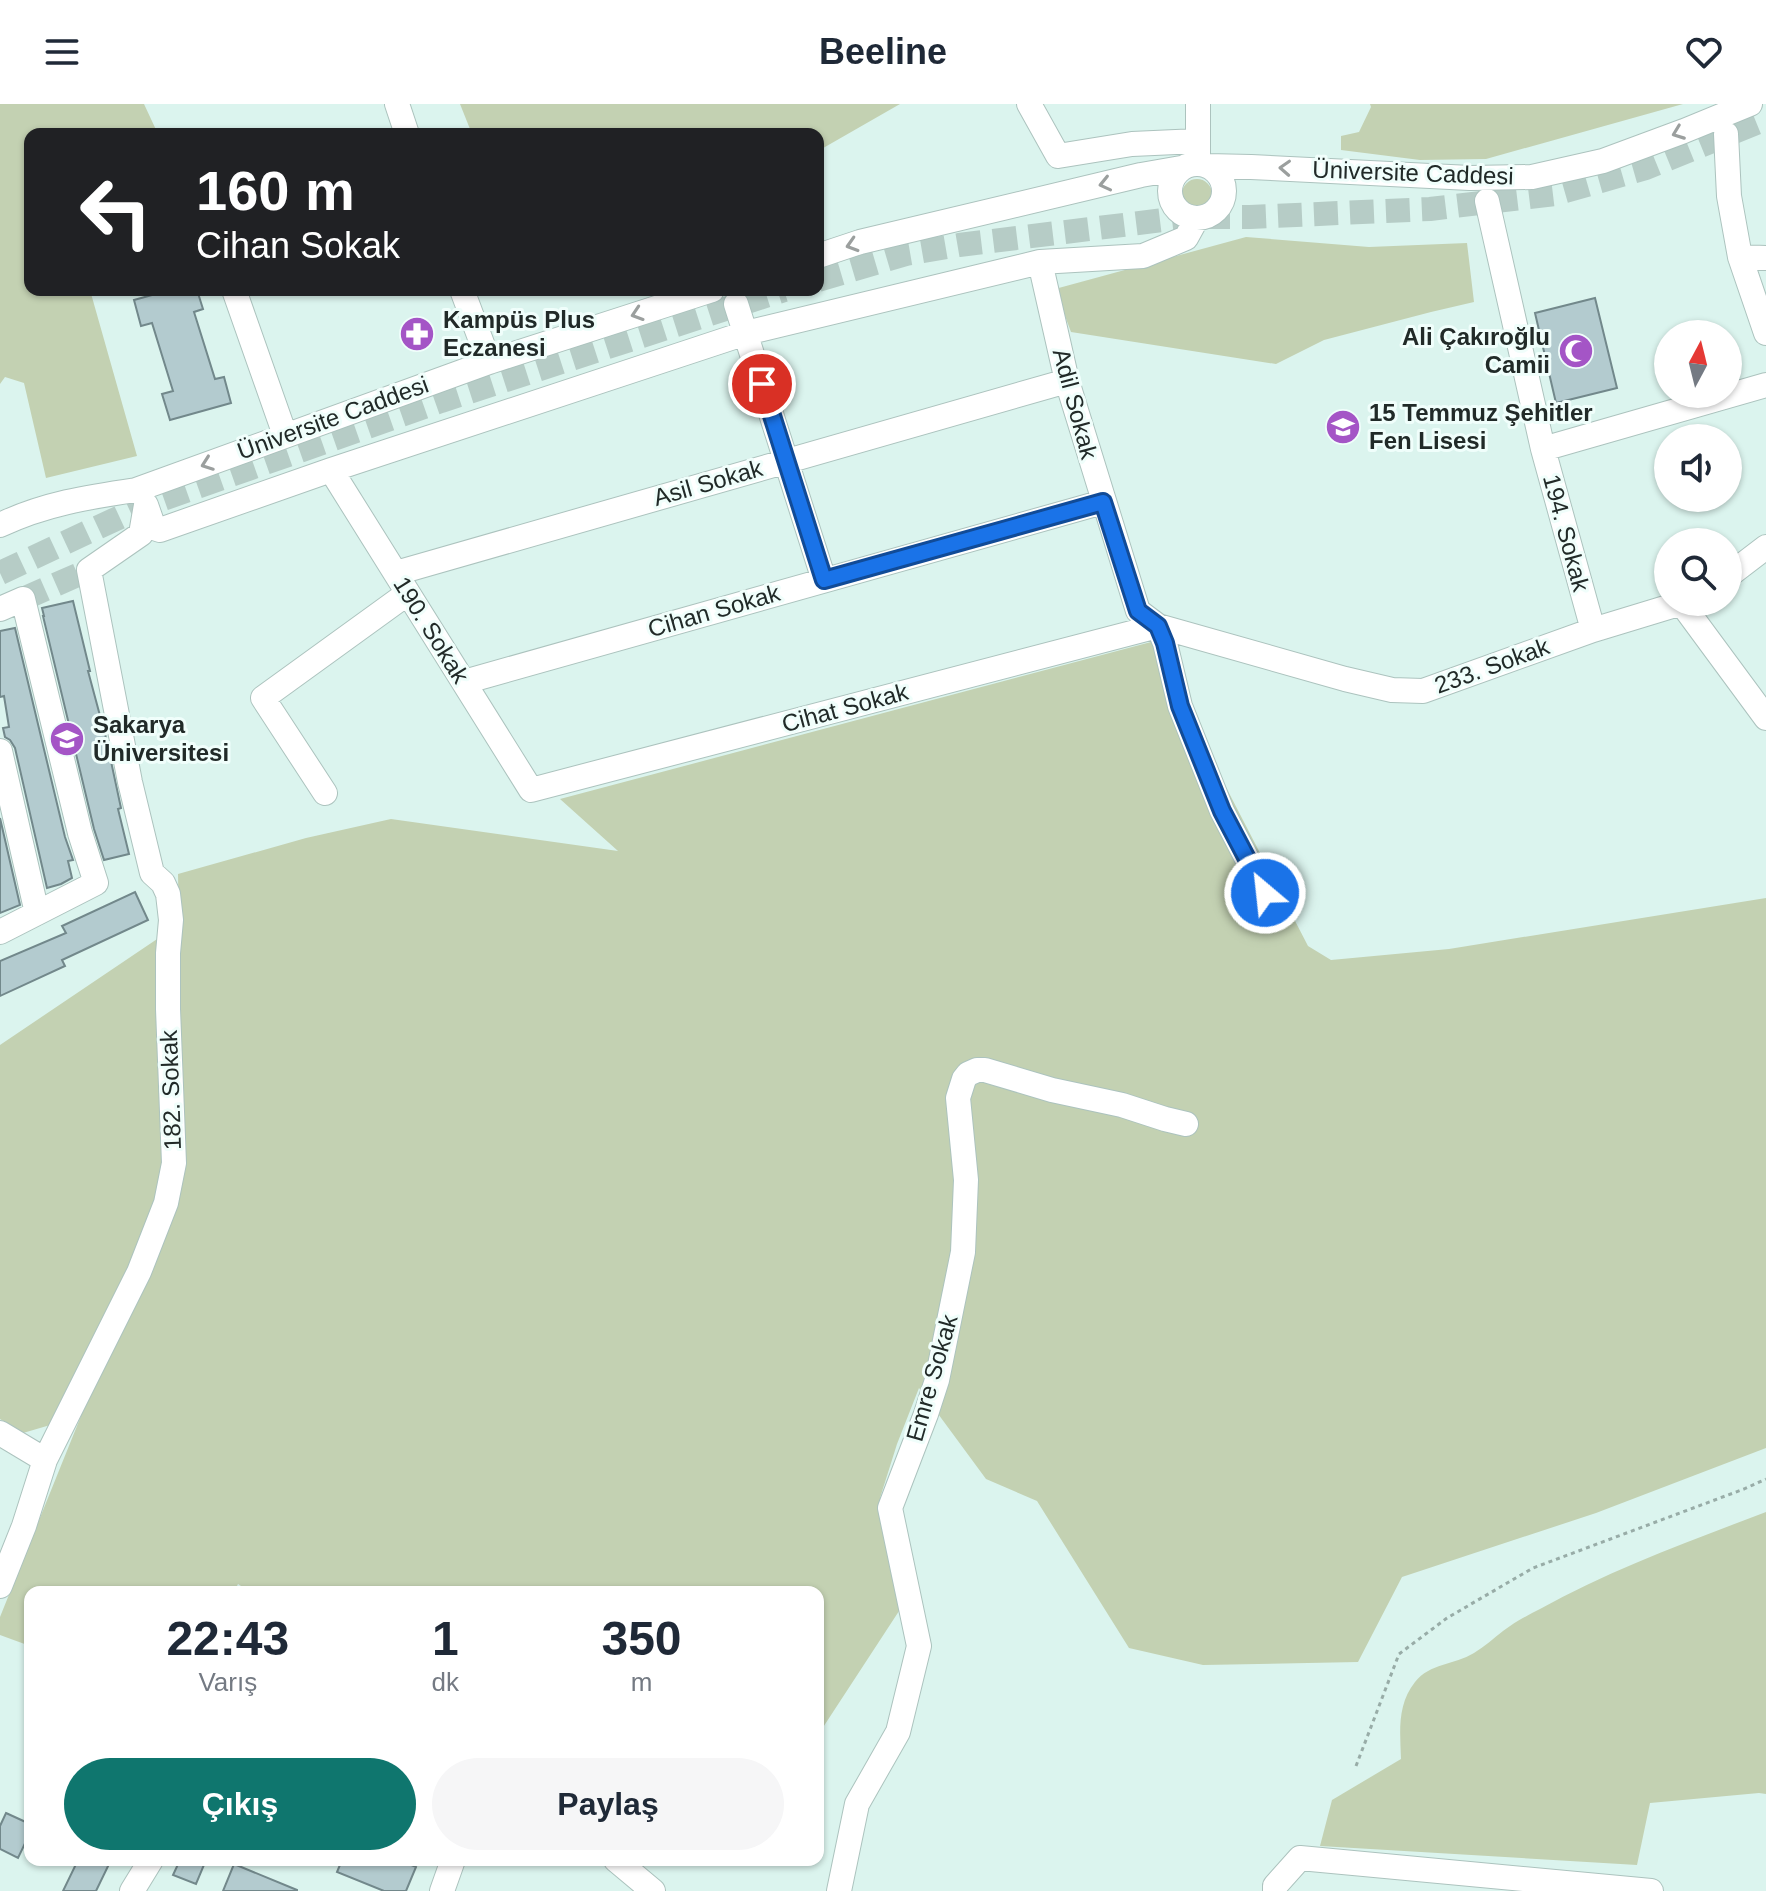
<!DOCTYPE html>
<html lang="tr">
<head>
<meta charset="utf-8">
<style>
  body { margin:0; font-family:Arial,sans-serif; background:#f6f6f7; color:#1f2937; height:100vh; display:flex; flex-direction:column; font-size:30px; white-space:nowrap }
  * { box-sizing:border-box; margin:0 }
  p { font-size:26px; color:#747a83 }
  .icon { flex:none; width:44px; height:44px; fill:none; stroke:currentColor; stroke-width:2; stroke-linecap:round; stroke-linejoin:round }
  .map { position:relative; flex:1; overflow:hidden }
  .details { position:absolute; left:24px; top:1482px; width:800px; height:280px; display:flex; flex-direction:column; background:#fff; border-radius:16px; box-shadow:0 2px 6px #0004 }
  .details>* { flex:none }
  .guide { position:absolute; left:24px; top:24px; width:800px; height:168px; border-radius:16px; box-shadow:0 2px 6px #0004; background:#202124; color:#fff; overflow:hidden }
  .needle { width:52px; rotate:7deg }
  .buttons { position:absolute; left:1654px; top:216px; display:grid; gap:16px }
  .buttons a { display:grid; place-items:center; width:88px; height:88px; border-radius:50%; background:#fff; box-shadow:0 2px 6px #0004; font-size:40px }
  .pin { position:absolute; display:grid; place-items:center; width:68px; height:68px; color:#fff; margin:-34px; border:4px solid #fff; border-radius:50%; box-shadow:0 2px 8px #0007 }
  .me { position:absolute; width:88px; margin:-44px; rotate:332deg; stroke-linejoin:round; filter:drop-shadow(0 0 6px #0008) }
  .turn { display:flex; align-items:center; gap:28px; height:168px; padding:0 40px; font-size:36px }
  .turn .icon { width:104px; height:104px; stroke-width:2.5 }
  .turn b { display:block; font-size:56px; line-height:68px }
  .eta { display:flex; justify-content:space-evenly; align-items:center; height:136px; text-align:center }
  .eta b { font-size:48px; font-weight:600; line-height:56px }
  .action { display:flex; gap:16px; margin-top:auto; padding:16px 40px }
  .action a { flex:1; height:92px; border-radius:48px; background:#0f766e; color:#fff; font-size:32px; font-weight:600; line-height:92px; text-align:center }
  .action a+a { background:#f6f6f7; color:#1f2937 }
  header { display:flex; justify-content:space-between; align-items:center; height:104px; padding:0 40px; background:#fff; font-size:36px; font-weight:600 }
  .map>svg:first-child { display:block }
  .green { fill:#c3d1b2 }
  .building { fill:#b3cbcf; stroke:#72888b; stroke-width:2 }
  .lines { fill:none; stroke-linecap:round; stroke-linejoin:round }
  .minor-tunnel { stroke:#b6ccc6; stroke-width:24; stroke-dasharray:24 12; stroke-linecap:butt }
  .minor-casing { stroke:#acc3be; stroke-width:26 }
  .path { stroke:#98aca7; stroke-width:3; stroke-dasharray:4 4; stroke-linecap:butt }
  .minor { stroke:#fff; stroke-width:24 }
  .oneway { stroke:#9b9f9e }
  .route-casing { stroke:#114b97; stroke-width:20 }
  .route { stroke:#1a73e8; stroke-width:14 }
  .labels { text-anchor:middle; stroke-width:6; stroke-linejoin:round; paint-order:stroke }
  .street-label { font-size:24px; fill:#212a28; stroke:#f0fefb }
  .poi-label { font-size:24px; font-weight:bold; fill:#212a28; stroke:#f0fefb; text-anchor:start }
</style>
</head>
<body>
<header><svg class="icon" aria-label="menu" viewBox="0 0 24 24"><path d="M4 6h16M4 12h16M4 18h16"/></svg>Beeline<svg class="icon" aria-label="heart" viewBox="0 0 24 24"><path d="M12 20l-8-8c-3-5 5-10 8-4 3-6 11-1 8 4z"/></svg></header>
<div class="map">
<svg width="1766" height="1787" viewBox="0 0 1766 1787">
  <rect width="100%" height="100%" fill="#dbf4ee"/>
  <path class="green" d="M 0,0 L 144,0 L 158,30 L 30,30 L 30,186 L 90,186 L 137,352 L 46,374 L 24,279 L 5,273 L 0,280 Z
    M 460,0 L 900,0 L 818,47 L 818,30 L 472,30 Z
    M 1370,0 L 1683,0 L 1486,55 L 1420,56 L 1341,46 L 1341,32 L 1359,28 L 1371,3 Z
    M1182 90a15 15 0 1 1 30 0a15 15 0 1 1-30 0Z
    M 1246,133 L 1369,143 L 1467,139 L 1474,198 L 1431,208 L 1324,236 L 1276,260 L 1071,228 L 1055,185 Z
    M 1151,538 L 1308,842 L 1331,856 L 1449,845 L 1766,794 L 1766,1344 L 1596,1409 L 1402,1473 L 1358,1558 L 1203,1561 L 1129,1544 L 1037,1397 L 986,1375 L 919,1284 L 897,1340 L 880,1394 L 901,1504 L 818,1631 L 818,1488 L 250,1488 L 238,1480 L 234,1488 L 30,1488 L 30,1542 L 0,1531 L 0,1513 L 81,1312 L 23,1329 L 0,1315 L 0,941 L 169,827 L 179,831 L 178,770 L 306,734 L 391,715 L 618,747 L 560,695 Z
    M 1766,1408 L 1766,1690 L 1759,1689 L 1650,1699 L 1637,1761 L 1320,1742 L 1332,1696 L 1401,1655 C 1400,1627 1397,1601 1415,1578 C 1430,1559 1454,1561 1474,1549 C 1484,1543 1494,1534 1503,1527 C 1515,1518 1528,1511 1540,1505 C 1612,1465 1690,1437 1766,1408 Z"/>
  <path class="building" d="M 170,186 L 197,186 L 203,205 L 194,208 L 215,275 L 224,273 L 231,299 L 170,316 L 162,290 L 173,287 L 152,219 L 141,222 L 134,196 Z
    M 1595,194 L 1617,284 L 1556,299 L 1535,209 Z
    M 73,497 L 90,567 L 88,567 L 106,634 L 121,704 L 118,705 L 129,750 L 104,756 L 94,725 L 43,512 L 44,512 L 42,504 Z
    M 15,524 L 65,733 L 73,756 L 68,757 L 72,774 L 61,780 L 47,784 L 15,644 L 10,636 L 5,633 L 3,624 L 9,623 L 4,592 L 0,593 L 0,527 Z
    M 0,714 L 20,801 L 0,809 Z
    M 135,788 L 148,816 L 62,856 L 65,862 L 0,892 L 0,857 L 66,829 L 62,822 Z
    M 6,1709 L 30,1720 L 30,1729 L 18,1754 L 0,1745 L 0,1722 Z
    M 78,1756 L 111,1756 L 96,1787 L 63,1787 Z
    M 180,1756 L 206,1756 L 196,1780 L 173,1771 Z
    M 342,1756 L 400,1756 L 416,1763 L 406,1787 L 384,1787 L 337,1768 Z
    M 234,1760 L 297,1786 L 297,1787 L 223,1787 Z"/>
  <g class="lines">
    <path class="minor-tunnel" d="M 1206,113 L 1250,113 L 1430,105 L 1555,90 L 1646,64 L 1766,15
      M 818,176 L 906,150 L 959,141 L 1188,113
      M 0,469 L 146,401 L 441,297 L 784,186
      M 23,495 L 89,466"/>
    <g class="minor-casing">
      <path id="minor" d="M 397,0 L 407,30
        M 1029,0 L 1058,52 L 1132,40 L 1198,37
        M 1198,0 L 1198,54
        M 1726,30 L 1729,92 L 1740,153 L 1766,229
        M1170 87a27 27 0 1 1 54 0a27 27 0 1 1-54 0Z
        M 1207,62 L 1251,63 L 1470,74 L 1532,73 L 1603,57 L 1684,27 L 1750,0
        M 1487,97 L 1543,345 L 1593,526
        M 818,152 L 860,138 L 1141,71 L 1181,64
        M 1740,153 L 1766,154
        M 1040,158 L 1067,277 L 1138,507 L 1158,522 L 1165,539 L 1180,602 L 1222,707 L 1265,789
        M 234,186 L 285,331
        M 462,186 L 489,258
        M 736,200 L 824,476
        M 1543,345 L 1766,281
        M 331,366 L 531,686 L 1158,522 L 1345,575 L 1392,586 L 1423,587 L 1593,526 L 1685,498
        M 146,401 L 154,424 L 160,426 L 331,366 L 746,229 L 1040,158 L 1143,152 L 1186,134 L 1197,114
        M 0,421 C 44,400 88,393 136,386 L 489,258 L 712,186
        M 396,469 L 1067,277
        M 1728,472 L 1766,443
        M 1682,500 L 1766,614
        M 0,505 L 23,495 L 80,729 L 96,779 L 0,828
        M 464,578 L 1103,398
        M 0,647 L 37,809
        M 325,689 L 263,594 L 408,489
        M 0,1329 L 45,1356
        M 0,1482 L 24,1422 L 45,1356 L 139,1168 L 166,1099 L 174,1059 L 168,905 L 168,849 L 171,816 L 168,790 L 163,779 L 152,769 L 130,678 L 89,466 L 141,430 L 146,401
        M 616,1756 L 653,1787
        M 132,1787 L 151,1756
        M 442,1787 L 453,1756
        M 839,1787 L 857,1700 L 898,1628 L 919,1542 L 890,1404 L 926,1310 L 937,1276 L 963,1148 L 966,1076 L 958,994 L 964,975 L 968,970 L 977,966 L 985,966 L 1052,986 L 1122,1001 L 1165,1015 L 1186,1020
        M 1275,1787 L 1275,1782 L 1300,1754 L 1651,1787"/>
    </g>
    <path class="path" d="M 1356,1662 L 1399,1550 L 1447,1514 L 1533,1464 L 1744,1385 L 1766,1375"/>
    <use href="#minor" class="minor"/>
  </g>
  <defs><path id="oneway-chevron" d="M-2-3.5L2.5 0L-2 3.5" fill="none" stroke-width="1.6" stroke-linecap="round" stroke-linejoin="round" transform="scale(2)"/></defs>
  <g class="oneway">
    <use href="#oneway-chevron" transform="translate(1678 29) rotate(159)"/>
    <use href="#oneway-chevron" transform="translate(1285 64) rotate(-177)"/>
    <use href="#oneway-chevron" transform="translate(1105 80) rotate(167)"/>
    <use href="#oneway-chevron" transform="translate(852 141) rotate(163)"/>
    <use href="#oneway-chevron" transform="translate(637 210) rotate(162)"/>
    <use href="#oneway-chevron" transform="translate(207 360) rotate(160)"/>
  </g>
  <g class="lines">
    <g class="route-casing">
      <path id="route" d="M 762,280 L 824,476 L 1103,398 L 1138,507 L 1158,522 L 1165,539 L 1180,602 L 1222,707 L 1265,789"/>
    </g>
    <use href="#route" class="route"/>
  </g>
  <defs>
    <g id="pharmacy-disc" transform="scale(1.8)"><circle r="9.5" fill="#a455c6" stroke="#f0fefb"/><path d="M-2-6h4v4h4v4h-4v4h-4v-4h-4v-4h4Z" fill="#fff"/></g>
    <g id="mosque-disc" transform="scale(1.8)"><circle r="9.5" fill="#a455c6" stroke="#f0fefb"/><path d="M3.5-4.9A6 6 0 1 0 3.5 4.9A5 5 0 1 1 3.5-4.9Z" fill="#fff"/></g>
    <g id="school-disc" transform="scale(1.8)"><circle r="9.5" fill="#a455c6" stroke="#f0fefb"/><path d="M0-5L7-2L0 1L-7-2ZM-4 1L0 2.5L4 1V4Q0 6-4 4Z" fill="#fff"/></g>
    <g id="university-disc" transform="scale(1.8)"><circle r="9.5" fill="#a455c6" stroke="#f0fefb"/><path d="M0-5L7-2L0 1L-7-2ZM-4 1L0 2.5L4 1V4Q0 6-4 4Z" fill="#fff"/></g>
  </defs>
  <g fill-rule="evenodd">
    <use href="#pharmacy-disc" x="417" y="230"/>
    <use href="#mosque-disc" x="1576" y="247"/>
    <use href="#school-disc" x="1343" y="323"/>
    <use href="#university-disc" x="67" y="635"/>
  </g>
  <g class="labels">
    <g class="street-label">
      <text transform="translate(1413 69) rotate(2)" y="8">Üniversite Caddesi</text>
      <text transform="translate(1075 300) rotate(75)" y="8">Adil Sokak</text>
      <text transform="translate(333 314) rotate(-20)" y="8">Üniversite Caddesi</text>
      <text transform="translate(708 379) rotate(-16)" y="8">Asil Sokak</text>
      <text transform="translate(1566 429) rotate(75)" y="8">194. Sokak</text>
      <text transform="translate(714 507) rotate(-16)" y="8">Cihan Sokak</text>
      <text transform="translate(431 526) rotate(58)" y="8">190. Sokak</text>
      <text transform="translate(1492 562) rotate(-20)" y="8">233. Sokak</text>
      <text transform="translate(845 604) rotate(-15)" y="8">Cihat Sokak</text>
      <text transform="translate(171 986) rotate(-92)" y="8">182. Sokak</text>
      <text transform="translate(932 1274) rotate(-74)" y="8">Emre Sokak</text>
    </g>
    <g class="poi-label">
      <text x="443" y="224">Kampüs Plus<tspan x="443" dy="28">Eczanesi</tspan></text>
      <text x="1550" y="241" text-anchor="end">Ali Çakıroğlu<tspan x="1550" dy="28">Camii</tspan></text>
      <text x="1369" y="317">15 Temmuz Şehitler<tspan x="1369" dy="28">Fen Lisesi</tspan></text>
      <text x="93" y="629">Sakarya<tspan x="93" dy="28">Üniversitesi</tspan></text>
    </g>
  </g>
</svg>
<div class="buttons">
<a><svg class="needle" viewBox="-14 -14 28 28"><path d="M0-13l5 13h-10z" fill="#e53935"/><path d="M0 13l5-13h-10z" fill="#747a83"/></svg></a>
<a><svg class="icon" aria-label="sound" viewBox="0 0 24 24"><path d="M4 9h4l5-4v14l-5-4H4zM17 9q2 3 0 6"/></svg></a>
<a><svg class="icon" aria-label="search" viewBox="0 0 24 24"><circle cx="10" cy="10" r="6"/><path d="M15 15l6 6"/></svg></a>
</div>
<div class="pin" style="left:762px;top:280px;background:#d93025"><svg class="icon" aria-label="arrive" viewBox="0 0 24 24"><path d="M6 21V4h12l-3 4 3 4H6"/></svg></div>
<svg class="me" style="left:1265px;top:789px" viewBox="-20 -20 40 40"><circle r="17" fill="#1a73e8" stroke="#fff" stroke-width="3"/><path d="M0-11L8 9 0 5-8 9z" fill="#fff"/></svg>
<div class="guide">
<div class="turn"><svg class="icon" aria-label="left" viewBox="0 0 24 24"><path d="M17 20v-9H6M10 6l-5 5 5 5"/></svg><div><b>160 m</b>Cihan Sokak</div></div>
</div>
<section class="details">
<div class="eta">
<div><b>22:43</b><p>Varış</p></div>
<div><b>1</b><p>dk</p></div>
<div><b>350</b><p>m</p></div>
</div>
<div class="action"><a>Çıkış</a><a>Paylaş</a></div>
</section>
</div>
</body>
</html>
